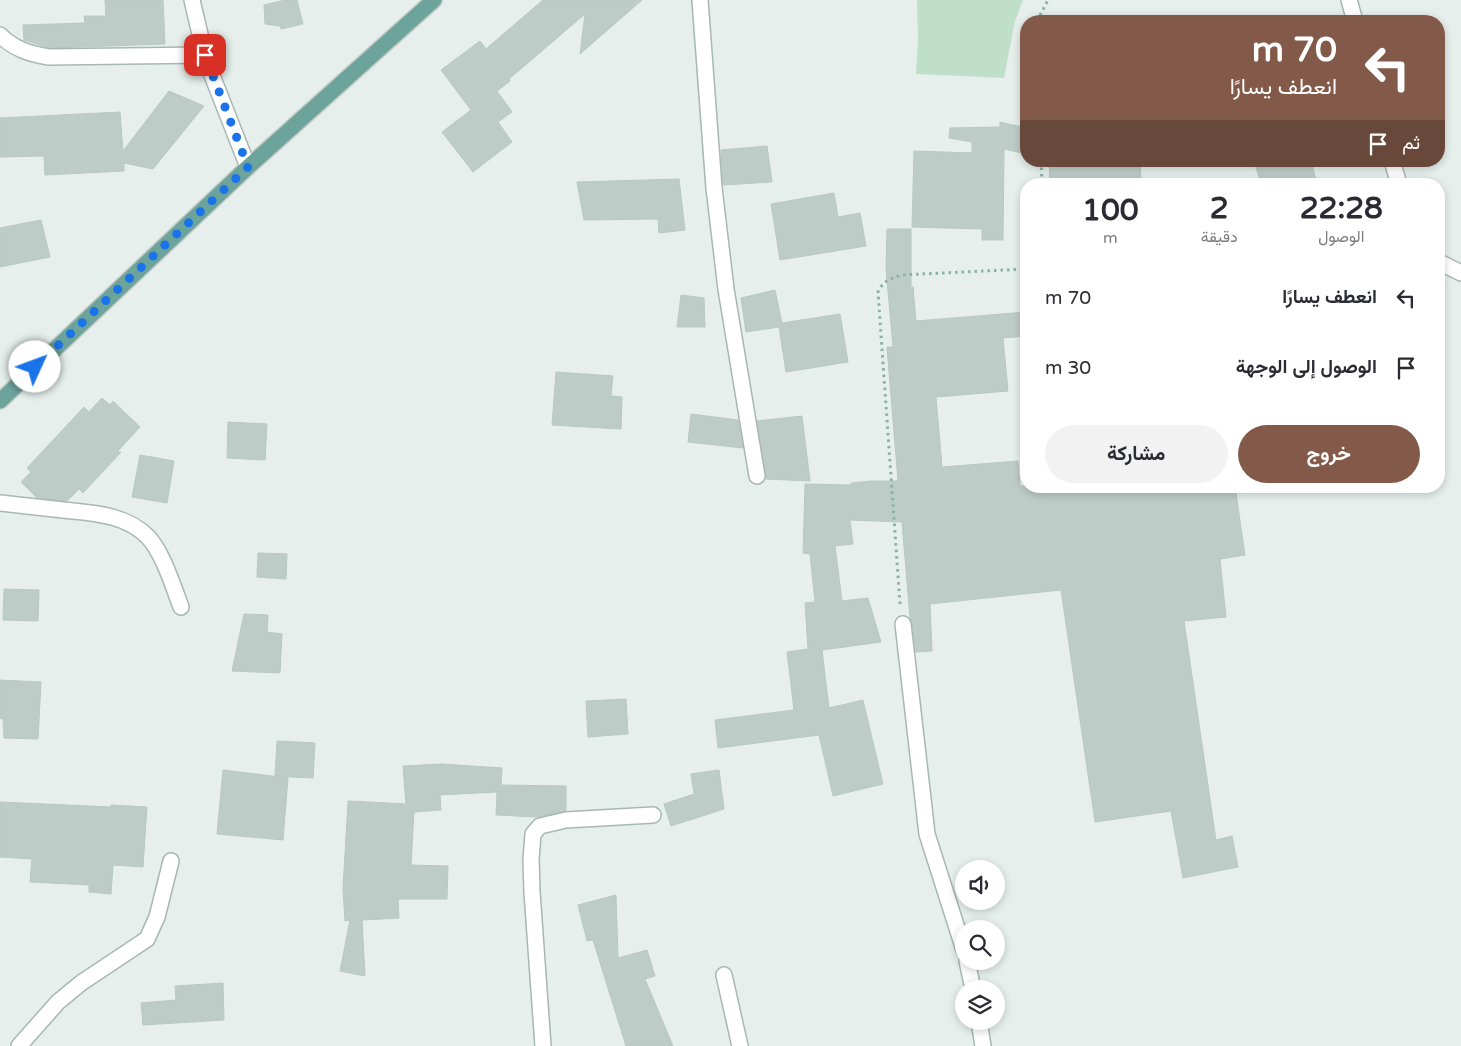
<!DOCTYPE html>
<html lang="ar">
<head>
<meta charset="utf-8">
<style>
  body { margin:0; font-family:"Varela Round",Vazirmatn,sans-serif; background:#f2f2f3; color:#2b2b33; direction:rtl; height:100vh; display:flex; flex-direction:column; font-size:19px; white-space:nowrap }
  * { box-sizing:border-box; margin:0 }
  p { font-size:16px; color:#7c7c81 }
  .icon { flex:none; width:28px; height:28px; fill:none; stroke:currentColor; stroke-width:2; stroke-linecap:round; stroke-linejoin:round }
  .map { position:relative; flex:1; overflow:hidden; direction:ltr }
  .drawer { position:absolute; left:1020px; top:178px; width:425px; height:315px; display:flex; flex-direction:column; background:#fff; border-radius:20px; box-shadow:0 2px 8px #0003; direction:rtl }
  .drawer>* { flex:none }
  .banner { position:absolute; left:1020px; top:15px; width:425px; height:152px; border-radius:20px; box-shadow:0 2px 8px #0003; direction:rtl; background:#835a4a; color:#fff; overflow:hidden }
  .tools { position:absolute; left:955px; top:860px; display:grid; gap:10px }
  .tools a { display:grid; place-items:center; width:50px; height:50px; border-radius:50%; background:#fff; box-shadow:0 2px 8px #0003; font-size:25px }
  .pin { position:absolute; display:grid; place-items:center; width:42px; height:42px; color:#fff; margin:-21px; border-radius:10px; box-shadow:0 2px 8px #0006 }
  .me { position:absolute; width:55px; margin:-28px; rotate:47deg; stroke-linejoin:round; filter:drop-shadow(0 0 4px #0008) }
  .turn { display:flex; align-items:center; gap:18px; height:105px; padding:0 25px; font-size:22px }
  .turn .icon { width:65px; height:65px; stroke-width:2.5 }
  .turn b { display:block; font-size:35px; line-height:42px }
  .then { display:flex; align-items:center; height:48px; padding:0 25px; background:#0003; gap:10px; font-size:19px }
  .eta { display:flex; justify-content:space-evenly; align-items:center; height:85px; text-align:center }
  .eta b { font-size:30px; font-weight:700; line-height:35px }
  .cta { display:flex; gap:10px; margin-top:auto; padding:10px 25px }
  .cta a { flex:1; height:58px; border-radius:30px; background:#835a4a; color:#fff; font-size:20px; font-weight:700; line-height:58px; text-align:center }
  .cta a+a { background:#f2f2f3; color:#2b2b33 }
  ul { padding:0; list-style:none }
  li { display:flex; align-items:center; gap:15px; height:70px; padding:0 25px }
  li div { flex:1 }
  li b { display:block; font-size:19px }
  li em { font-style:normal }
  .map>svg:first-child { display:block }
  .green { fill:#c0dfcb }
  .building { fill:#beccc8; stroke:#b9c8c3 }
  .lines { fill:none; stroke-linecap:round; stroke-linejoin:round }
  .minor-casing { stroke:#a8b7b4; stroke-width:18 }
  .major-casing { stroke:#c2cac8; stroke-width:18 }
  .path { stroke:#88b1a8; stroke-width:3; stroke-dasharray:2.5 4; stroke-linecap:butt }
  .minor { stroke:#fff; stroke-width:15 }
  .major { stroke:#6ca39a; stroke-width:15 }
  .route { stroke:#1a73e8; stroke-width:9; stroke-dasharray:0 16.2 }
</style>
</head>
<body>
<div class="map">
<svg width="1461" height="1046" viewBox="0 0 1461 1046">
  <rect width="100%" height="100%" fill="#e6efec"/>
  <path class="green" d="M 917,0 L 1023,0 L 1015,21 L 1004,78 L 916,74 L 918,41 Z"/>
  <path class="building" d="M 105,0 L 163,0 L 165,44 L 50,48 L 24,40 L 23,25 L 85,23 L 84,16 L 106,16 Z
    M 285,0 L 297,0 L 303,24 L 281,29 L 280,26 L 265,24 L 264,5 Z
    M 543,0 L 642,0 L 580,54 L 585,14 L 509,79 L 510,81 L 497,91 L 512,112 L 498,122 L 512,142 L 473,172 L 442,132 L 471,110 L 441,70 L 480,41 L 486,49 Z
    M 169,91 L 204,106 L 153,169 L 124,163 L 124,171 L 45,175 L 44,156 L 0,157 L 0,118 L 120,112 L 123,151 Z
    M 1000,122 L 1026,128 L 1026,154 L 1004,149 L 1003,240 L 982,240 L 982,229 L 912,227 L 914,151 L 972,153 L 972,142 L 949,138 L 950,128 L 1000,127 Z
    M 767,146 L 772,182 L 723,185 L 721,150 Z
    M 1049,161 L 1140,161 L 1141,184 L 1050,184 Z
    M 1254,161 L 1311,161 L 1317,184 L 1261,184 Z
    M 679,179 L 685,230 L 659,233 L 658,219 L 584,220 L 577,182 Z
    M 834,193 L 838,217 L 860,213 L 866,246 L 780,260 L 771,204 Z
    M 41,220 L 50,257 L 0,267 L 0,228 Z
    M 887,229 L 911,229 L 911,287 L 913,287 L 916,321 L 1026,312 L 1026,336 L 1003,338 L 1008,391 L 936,397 L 942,467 L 1018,461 L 1020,486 L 1235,486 L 1245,555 L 1220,559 L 1226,617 L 1184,621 L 1216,840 L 1232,836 L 1238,867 L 1183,878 L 1171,811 L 1095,822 L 1061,590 L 930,604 L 932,651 L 916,652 L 912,623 L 910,618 L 902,522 L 850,520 L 853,544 L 835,546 L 842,601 L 868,598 L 881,642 L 822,650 L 829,708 L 863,700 L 883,784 L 833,796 L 819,735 L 718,748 L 715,720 L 794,710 L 787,652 L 808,649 L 805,603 L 815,602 L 810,554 L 803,553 L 805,484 L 851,485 L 851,483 L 871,481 L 898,481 L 887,347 L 893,347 L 886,269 Z
    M 775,290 L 782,323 L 840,314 L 848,362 L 786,372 L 779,327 L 746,332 L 741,298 Z
    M 681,295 L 704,298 L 705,327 L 677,327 Z
    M 556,372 L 613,376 L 611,396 L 622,397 L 621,429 L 552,425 Z
    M 102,398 L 110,405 L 113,401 L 140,427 L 117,452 L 121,452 L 83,493 L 79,489 L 67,501 L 37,498 L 21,482 L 31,472 L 27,468 L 84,407 L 89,412 Z
    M 691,414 L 738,420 L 743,448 L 688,442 Z
    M 802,416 L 810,481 L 766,479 L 757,421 Z
    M 228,422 L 267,424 L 265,460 L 227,458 Z
    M 140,455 L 174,461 L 167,503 L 132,497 Z
    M 258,553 L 287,554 L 286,579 L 257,577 Z
    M 4,589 L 39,590 L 38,621 L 3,620 Z
    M 244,614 L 268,615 L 267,632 L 282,634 L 280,673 L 232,671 Z
    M 0,680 L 41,682 L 38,739 L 4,738 L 3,719 L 0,718 Z
    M 626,699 L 628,734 L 588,737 L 586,701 Z
    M 277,741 L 315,743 L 313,778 L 275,776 Z
    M 442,764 L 502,768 L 501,785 L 566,786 L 566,811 L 537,817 L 496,815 L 497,792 L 440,795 L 441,810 L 414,812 L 411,865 L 448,866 L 447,899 L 398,899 L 399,918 L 362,920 L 365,976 L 340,971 L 350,920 L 345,921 L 343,889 L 348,801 L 406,804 L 403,766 Z
    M 223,770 L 288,778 L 283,840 L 217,834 Z
    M 719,770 L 724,809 L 671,826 L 664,804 L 694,794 L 691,774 Z
    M 0,802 L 111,807 L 111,805 L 147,807 L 143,867 L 113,865 L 111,894 L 89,892 L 89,885 L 30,882 L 32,859 L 0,857 Z
    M 616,895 L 618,958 L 647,950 L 655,976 L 645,979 L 673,1046 L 626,1046 L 593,940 L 587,941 L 578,905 Z
    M 223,983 L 224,1020 L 143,1025 L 141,1003 L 176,1000 L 175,986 Z"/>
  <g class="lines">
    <g class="minor-casing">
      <path id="minor" d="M 192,0 L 206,60 L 248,167
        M 700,0 L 714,188 L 726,289 L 757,476
        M 1349,0 L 1355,21
        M 0,35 C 14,49 30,54 49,57 L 205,55
        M 1392,161 L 1399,184
        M 1439,262 L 1461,273
        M 0,503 C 18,505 36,507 54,509 C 86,513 124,512 148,537 C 163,553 173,586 181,607
        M 903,624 L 927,834 L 964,950
        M 967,961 L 973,989
        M 724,975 L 740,1046
        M 979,1021 L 983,1046
        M 19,1046 L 58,1002 L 81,983 L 147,939 L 157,917 L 171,861
        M 543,1046 L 532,892 L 531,859 L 533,834 L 540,826 L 566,820 L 653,815"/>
    </g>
    <g class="major-casing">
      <path id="major" d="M 0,401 L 248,167 L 434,0"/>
    </g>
    <path class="path" d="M 1037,21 L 1048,0
      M 1026,64 L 1023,88 L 1026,93
      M 1041,161 L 1042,184
      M 900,604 L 878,292 C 883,281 890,279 901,275 L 1026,269"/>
    <use href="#minor" class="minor"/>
    <use href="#major" class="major"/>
  </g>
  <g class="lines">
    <path class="route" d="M 35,367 L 248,167 L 205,55"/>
  </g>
</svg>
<div class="tools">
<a><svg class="icon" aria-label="sound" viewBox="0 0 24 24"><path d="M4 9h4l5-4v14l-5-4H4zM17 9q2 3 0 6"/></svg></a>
<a><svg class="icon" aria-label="search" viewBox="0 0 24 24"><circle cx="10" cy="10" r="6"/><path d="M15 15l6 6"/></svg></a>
<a><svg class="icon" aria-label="layers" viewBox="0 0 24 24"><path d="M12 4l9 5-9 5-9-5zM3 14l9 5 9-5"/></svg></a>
</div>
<div class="pin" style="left:205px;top:55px;background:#d93025"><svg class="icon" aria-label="arrive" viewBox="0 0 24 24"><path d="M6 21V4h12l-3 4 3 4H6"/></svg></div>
<svg class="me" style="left:35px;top:367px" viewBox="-20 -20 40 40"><circle r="19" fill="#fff"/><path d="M0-13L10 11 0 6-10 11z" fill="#1a73e8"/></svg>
<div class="banner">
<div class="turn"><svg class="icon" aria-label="left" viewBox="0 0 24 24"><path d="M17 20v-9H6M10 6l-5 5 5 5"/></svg><div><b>70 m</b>انعطف يسارًا</div></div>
<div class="then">ثم<svg class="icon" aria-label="arrive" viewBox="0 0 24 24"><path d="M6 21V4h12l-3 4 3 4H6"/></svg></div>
</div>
<section class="drawer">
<div class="eta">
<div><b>22:28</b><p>الوصول</p></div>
<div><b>2</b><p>دقيقة</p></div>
<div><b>100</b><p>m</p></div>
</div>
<ul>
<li><svg class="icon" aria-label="left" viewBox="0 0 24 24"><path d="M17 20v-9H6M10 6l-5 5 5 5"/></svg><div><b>انعطف يسارًا</b></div><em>70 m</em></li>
<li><svg class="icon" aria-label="arrive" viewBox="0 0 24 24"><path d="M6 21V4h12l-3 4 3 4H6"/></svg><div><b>الوصول إلى الوجهة</b></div><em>30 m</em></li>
</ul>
<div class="cta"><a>خروج</a><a>مشاركة</a></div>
</section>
</div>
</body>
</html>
